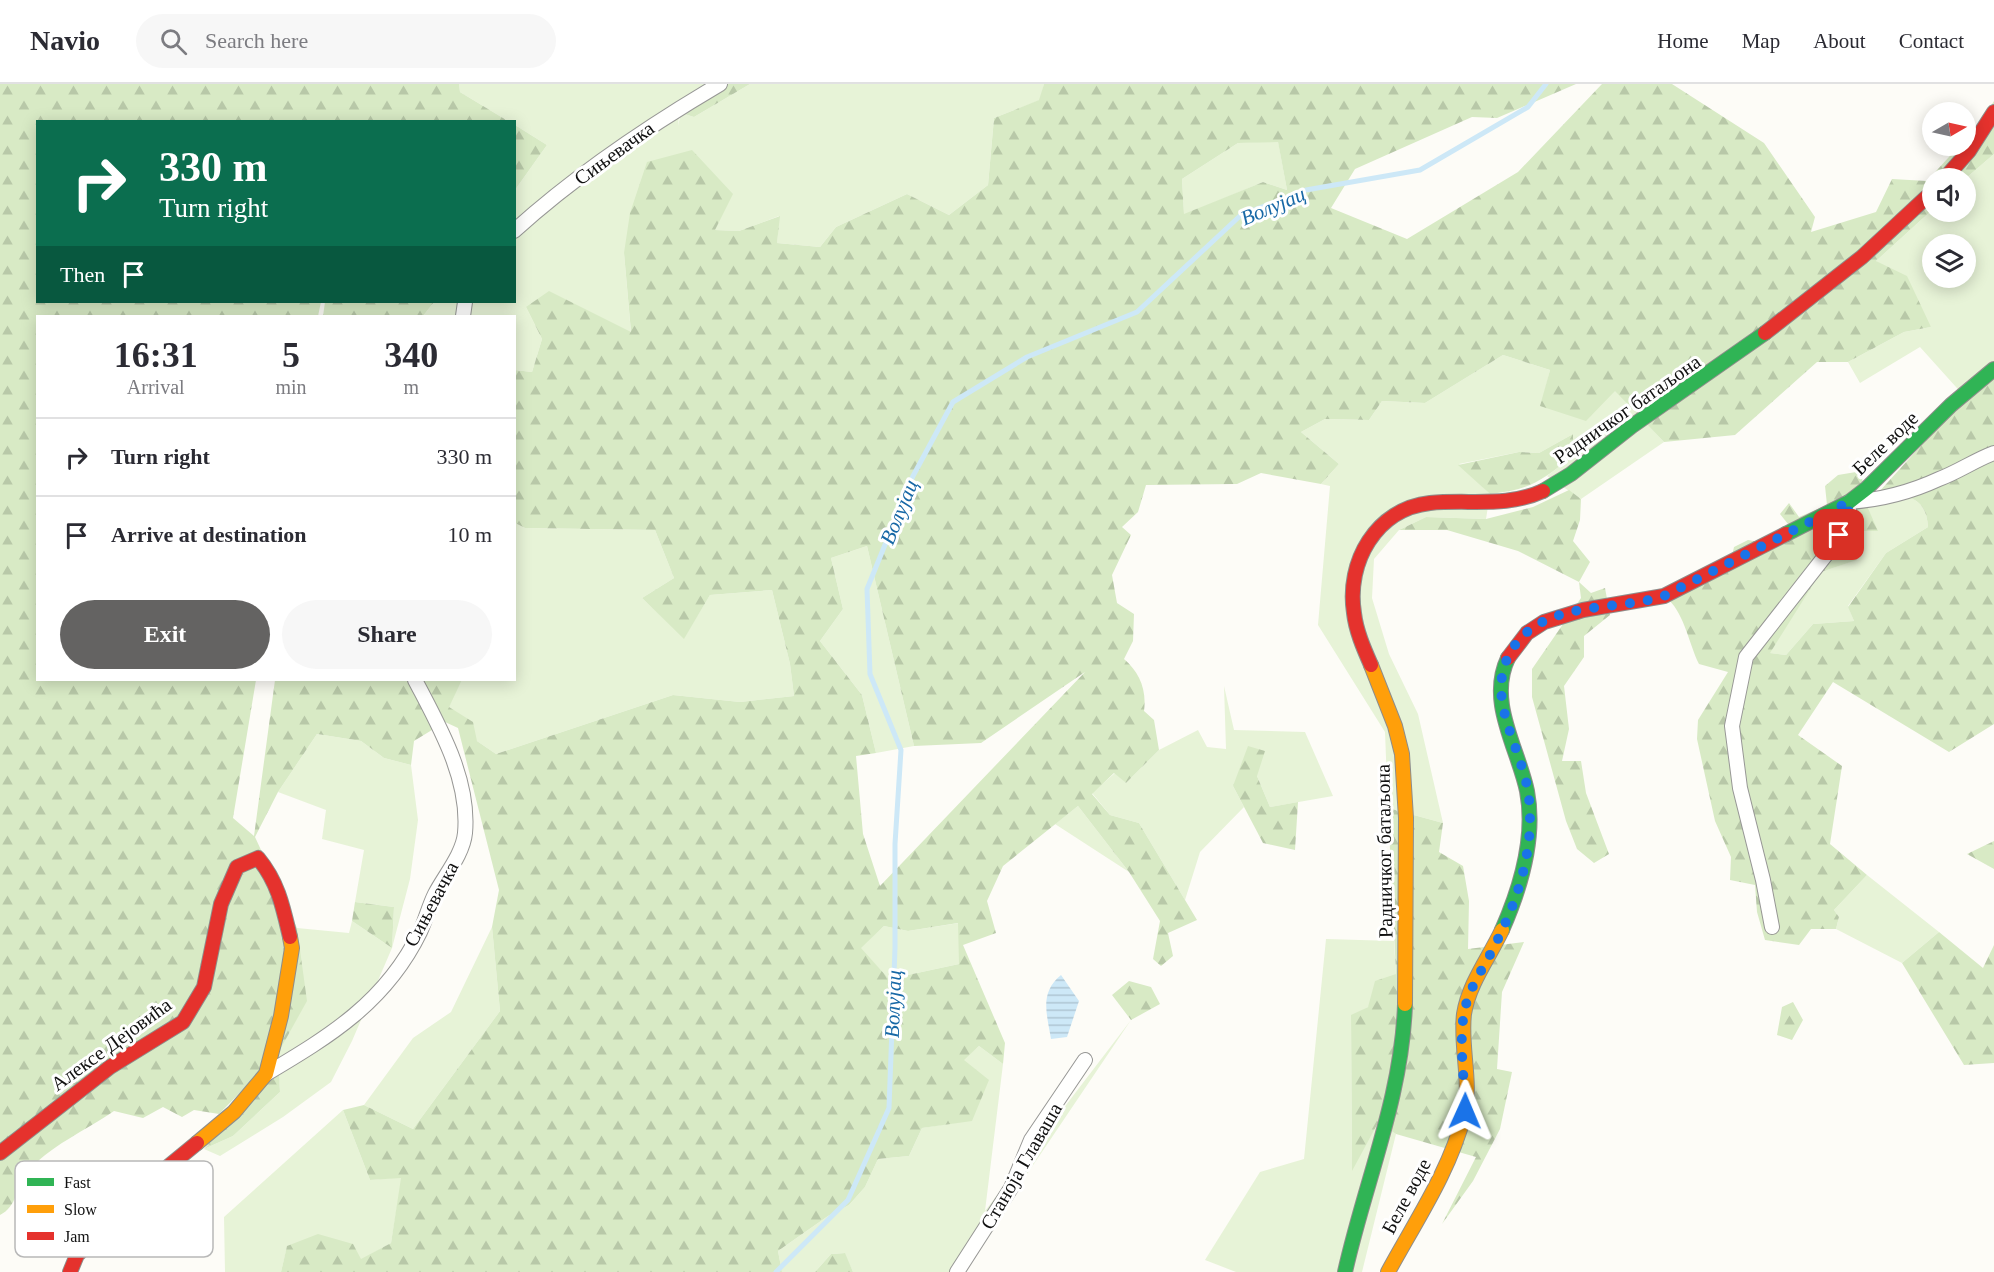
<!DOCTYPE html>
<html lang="en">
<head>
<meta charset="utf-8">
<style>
  body { margin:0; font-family:"Times New Roman",serif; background:#f7f7f7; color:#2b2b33; height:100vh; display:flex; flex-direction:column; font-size:22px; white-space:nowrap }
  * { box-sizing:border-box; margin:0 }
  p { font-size:20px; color:#7c7c81 }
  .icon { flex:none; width:33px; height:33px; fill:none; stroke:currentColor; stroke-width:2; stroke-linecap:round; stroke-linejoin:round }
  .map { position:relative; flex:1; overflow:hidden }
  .details { position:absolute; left:36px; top:231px; width:480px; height:366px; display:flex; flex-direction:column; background:#fff; border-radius:0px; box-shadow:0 3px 15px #0003 }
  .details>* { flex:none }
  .top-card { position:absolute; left:36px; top:36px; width:480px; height:183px; border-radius:0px; box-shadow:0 3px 15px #0003; background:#0b6e4f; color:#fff; overflow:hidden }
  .needle { width:39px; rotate:81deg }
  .tools { position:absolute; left:1922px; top:18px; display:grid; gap:12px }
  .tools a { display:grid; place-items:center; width:54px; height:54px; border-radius:50%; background:#fff; box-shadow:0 3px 15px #0003; font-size:30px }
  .pin { position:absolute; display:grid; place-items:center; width:51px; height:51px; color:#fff; margin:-26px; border-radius:12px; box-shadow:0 3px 9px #0006 }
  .me { position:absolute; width:66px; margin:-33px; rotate:1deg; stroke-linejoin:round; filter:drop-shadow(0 0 4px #0008) }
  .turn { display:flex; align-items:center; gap:21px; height:126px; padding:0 24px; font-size:27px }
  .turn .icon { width:78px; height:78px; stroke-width:2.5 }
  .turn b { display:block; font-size:42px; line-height:51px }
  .then { display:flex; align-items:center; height:57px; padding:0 24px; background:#0003; gap:12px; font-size:22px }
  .eta { display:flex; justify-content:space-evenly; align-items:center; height:102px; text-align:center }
  .eta b { font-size:36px; font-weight:600; line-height:42px }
  .cta { display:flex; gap:12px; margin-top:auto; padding:12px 24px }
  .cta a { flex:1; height:69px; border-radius:36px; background:#646362; color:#fff; font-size:24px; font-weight:600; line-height:69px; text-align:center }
  .cta a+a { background:#f7f7f7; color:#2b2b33 }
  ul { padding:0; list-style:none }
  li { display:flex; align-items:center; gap:18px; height:78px; padding:0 24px; border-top:2px solid #e1e1e2 }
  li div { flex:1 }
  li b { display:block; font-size:22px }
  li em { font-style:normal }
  header { display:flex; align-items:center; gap:36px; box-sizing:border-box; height:84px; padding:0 30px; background:#fff; border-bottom:2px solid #e1e1e2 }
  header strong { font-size:28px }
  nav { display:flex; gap:33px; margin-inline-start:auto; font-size:21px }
  .search { width:420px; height:54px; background:#f7f7f7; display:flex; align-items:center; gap:15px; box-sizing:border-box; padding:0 21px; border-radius:33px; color:#7c7c81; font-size:22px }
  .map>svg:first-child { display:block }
  .grass { fill:#e7f3d7; fill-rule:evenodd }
  .forest { fill:url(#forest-firs); fill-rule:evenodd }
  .water { fill:url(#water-rules) }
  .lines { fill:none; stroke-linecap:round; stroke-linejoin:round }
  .stream { stroke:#cde8f7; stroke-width:5 }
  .street-casing { stroke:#979795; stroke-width:16 }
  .fast-casing { stroke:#8e8d8b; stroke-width:16 }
  .slow-casing { stroke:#8e8d8b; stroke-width:16 }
  .jam-casing { stroke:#8e8d8b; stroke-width:16 }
  .street { stroke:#fffffe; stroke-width:14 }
  .fast { stroke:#30b455; stroke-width:14 }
  .slow { stroke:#ff9f0a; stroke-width:14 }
  .jam { stroke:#e5322d; stroke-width:14 }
  .route { stroke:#1a73e8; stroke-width:10; stroke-dasharray:0 18 }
  .labels { text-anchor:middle; stroke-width:6; stroke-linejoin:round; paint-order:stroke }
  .street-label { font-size:20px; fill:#111; stroke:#fff }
  .water-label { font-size:21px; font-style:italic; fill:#1768a6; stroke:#fff }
  .key { fill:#fff; stroke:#b8b8b8; stroke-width:1.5 }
  .key-label { font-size:16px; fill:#111 }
</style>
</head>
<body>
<header>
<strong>Navio</strong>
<div class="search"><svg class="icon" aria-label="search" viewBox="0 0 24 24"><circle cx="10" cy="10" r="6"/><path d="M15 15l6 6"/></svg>Search here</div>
<nav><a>Home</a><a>Map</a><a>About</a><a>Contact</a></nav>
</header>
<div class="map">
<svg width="1994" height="1188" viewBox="0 0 1994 1188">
  <defs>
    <pattern id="forest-firs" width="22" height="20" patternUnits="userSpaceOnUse" patternTransform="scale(1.5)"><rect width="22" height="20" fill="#d8eac5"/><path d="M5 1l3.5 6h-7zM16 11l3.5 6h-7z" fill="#b8c8a8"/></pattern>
    <pattern id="water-rules" width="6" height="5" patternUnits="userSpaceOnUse" patternTransform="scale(1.5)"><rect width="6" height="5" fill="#cde8f7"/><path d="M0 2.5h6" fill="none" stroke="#afc6d3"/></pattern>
  </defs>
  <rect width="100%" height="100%" fill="#fdfcf7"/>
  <path class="grass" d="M 459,0 L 717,0 L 680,24 L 678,42 L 681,29 L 694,33 L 750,0 L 1044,0 L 1040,16 L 994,34 L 988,101 L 949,131 L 907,110 L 836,143 L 820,163 L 777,159 L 779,132 L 739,147 L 714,146 L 624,169 L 631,249 L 526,223 L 542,255 L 532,288 L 515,286 L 514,232 L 423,232 L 434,218 L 514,218 L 515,106 L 547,61 L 515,41 L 514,38 L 508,37 L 460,8 Z
    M 1278,57 L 1287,106 L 1263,98 L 1184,131 L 1182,95 L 1238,59 Z
    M 1994,70 L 1994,281 L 1965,313 L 1920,263 L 1860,299 L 1848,278 L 1904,248 L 1931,243 L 1876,177 L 1932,126 L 1965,128 L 1965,95 ZM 1932,160 L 1965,160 L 1965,194 L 1932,194 Z
    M 1503,271 L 1550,286 L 1541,322 L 1615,306 L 1664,358 L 1581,415 L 1547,392 L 1573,372 L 1573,350 L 1539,369 L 1519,368 L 1459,380 L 1490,410 L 1486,435 L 1426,433 L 1399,446 L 1374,475 L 1372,514 L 1389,570 L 1418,630 L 1443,739 L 1388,724 L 1385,648 L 1318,541 L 1330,402 L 1321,400 L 1339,380 L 1301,348 L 1325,335 L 1369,336 L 1382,317 L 1425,319 Z
    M 1878,409 C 1905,412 1926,410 1928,443 L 1886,469 L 1848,522 L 1854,537 L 1813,540 L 1786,571 L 1769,569 L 1821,488 L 1856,476 L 1840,464 L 1853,447 L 1863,413 Z
    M 515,439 L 525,444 L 655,446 L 674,494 L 642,514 L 684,554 L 710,511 L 772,506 L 790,580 L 794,612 L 740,618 L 673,611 L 496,670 L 477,657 L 448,623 L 462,596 L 514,596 Z
    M 867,462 L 914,662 L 876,669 L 862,611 L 820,557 L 843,525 L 831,474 Z
    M 1224,602 L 1234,646 L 1305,648 L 1333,712 L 1270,723 L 1257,692 L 1233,702 L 1244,723 L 1200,768 L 1185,816 L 1139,739 L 1110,731 L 1092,709 L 1115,689 L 1126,699 L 1159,666 L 1198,646 L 1207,663 L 1226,665 Z
    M 317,650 L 361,657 L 384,674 L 411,681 L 418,736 L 410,795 L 392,864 L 352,957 L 331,998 L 283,1033 L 220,1072 L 204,1065 L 233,1052 L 280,1008 L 277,971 L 297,844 L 349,849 L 352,837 L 392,864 L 394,823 L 355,818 L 364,766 L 322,755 L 326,726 L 278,708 Z
    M 1078,722 L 1129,788 L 1055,740 Z
    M 1867,791 L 1939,848 L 1902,879 L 1836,845 L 1839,833 L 1834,826 Z
    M 959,839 L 959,880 L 889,895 L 860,864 L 884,842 L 908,847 Z
    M 492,843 L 500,927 L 413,1045 L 364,1021 L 413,954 L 451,928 Z
    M 1326,855 L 1394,857 L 1396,890 L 1368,923 L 1351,932 L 1352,1085 L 1378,1039 L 1396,1050 L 1362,1188 L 1236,1188 L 1205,1176 L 1260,1088 L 1304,1075 Z
    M 1131,936 L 961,1188 L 853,1188 L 844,1169 L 831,1170 L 815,1188 L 782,1188 L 778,1167 L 828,1132 L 849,1121 L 865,1103 L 878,1075 L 909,1072 L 922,1044 L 972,1036 L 963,976 L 979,962 L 1003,980 L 985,1127 Z
    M 343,1026 L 370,1096 L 402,1093 L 391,1159 L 361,1176 L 287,1163 L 281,1188 L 225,1188 L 224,1133 Z"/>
  <path class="forest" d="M 0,0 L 459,0 L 460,8 L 508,37 L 38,38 L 38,218 L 321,218 L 318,232 L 38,232 L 38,596 L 256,596 L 233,734 L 254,752 L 275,596 L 462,596 L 449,623 L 473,638 L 477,657 L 496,670 L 673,611 L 740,618 L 794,612 L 790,580 L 772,506 L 710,511 L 684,555 L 642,514 L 674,494 L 655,446 L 525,444 L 515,439 L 515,286 L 532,288 L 542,255 L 526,223 L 549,207 L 631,248 L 624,169 L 630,129 L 647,78 L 692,66 L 733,110 L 715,146 L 739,147 L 780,132 L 777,159 L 820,163 L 836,143 L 907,110 L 949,131 L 988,101 L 994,34 L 1039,16 L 1044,0 L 1576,0 L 1497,34 L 1472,33 L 1355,85 L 1331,124 L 1407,155 L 1518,88 L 1602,0 L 1672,0 L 1764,59 L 1815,133 L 1811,148 L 1876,128 L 1892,95 L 1927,97 L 1959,62 L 1965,62 L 1994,17 L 1994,70 L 1965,95 L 1932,94 L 1932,126 L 1876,177 L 1907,192 L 1931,243 L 1904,248 L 1848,278 L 1817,278 L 1735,351 L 1664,358 L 1615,307 L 1586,337 L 1540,322 L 1550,286 L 1503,271 L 1425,319 L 1382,317 L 1369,336 L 1325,335 L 1301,348 L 1339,380 L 1321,400 L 1261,389 L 1237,400 L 1146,401 L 1138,428 L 1122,443 L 1131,451 L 1112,491 L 1117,519 L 1134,530 L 1133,557 L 1124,575 C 1139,588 1147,605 1144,627 L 1154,636 L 1159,666 L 1126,699 L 1114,689 L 1092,710 L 1110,731 L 1139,739 L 1197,836 L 1168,849 L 1173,872 L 1161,882 L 1153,875 L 1160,837 L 1129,788 L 1078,722 L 1003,782 L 987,817 L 996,849 L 963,861 L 1005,959 L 1003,980 L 979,962 L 964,976 L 989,996 L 972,1037 L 922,1044 L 909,1072 L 878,1075 L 865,1103 L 849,1121 L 828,1132 L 778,1167 L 782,1188 L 281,1188 L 287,1162 L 318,1150 L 353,1160 L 361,1175 L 391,1159 L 401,1094 L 370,1096 L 343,1026 L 364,1021 L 413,1045 L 500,927 L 492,843 L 499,806 L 458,644 L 445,638 L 414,657 L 411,681 L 384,674 L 361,657 L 317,650 L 278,708 L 255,753 L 297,844 L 307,917 L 277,971 L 219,1030 L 194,1026 L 182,1033 L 163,1023 L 143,1034 L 114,1027 C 87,1046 47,1063 27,1089 C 16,1103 17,1123 0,1131 ZM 1278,58 L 1287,106 L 1263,98 L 1184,130 L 1182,95 L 1238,59 ZM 867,462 L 914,662 L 981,659 L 1085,588 L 880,802 L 863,750 L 856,672 L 876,669 L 862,611 L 820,557 L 843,525 L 831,474 ZM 958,839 L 959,880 L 889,895 L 861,864 L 884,842 L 908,847 Z
    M 724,0 L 750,0 L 694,33 L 681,29 Z
    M 515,41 L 547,61 L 515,106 Z
    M 325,218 L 434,218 L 423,232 L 323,232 Z
    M 1994,281 L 1994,640 L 1949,668 L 1833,598 L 1798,651 L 1842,682 L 1830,760 L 1867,791 L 1834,826 L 1839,833 L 1836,845 L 1811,845 L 1799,861 L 1765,856 L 1757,828 L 1755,801 L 1730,796 L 1731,773 L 1715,737 L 1697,655 L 1698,636 L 1728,588 L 1699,580 C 1689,560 1685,532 1669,516 L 1731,476 L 1734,463 L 1748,456 L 1760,458 L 1788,440 L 1780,430 L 1789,419 L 1799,433 L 1827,421 L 1825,402 L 1838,391 L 1862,387 L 1863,413 L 1878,447 L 1852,447 L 1840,464 L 1857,476 L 1821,488 L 1770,569 L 1786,571 L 1813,540 L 1854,537 L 1848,523 L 1886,469 L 1928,443 C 1926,410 1905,412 1878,409 Z
    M 1573,350 L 1573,372 C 1541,397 1530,406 1490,410 L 1458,381 L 1519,368 L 1539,369 Z
    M 1569,406 L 1581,415 L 1580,436 L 1573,457 L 1590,478 L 1579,498 L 1591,509 L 1605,504 L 1610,531 L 1584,552 L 1584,573 L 1564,602 L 1569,645 L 1562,677 L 1581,677 L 1586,709 L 1609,770 L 1594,779 L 1577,765 L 1566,737 L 1532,613 L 1532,585 L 1581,514 L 1579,498 L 1518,467 L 1447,446 L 1399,446 L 1426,433 L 1486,435 L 1533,423 Z
    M 1248,662 L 1265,667 L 1257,692 L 1270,723 L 1298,718 L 1295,766 L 1263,759 L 1233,702 Z
    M 1388,724 L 1443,739 L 1439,768 L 1463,782 L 1469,817 L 1468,865 L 1524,858 L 1502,908 L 1497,985 L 1512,988 L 1500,1045 L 1473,1097 L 1442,1140 L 1476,1073 L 1396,1050 L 1378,1039 L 1352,1087 L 1351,931 L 1368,923 L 1375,897 L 1396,890 Z
    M 1994,757 L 1994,785 L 1967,770 Z
    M 355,818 L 394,823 L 392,864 L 352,837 Z
    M 1939,848 L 1983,884 L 1994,861 L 1994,979 L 1964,981 L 1902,879 Z
    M 1129,897 L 1151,903 L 1160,920 L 1131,936 L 1112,911 Z
    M 1793,918 L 1803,936 L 1792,956 L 1777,951 L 1782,923 Z
    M 279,991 L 280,1008 L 233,1052 L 204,1065 L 265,1000 Z
    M 845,1169 L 853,1188 L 815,1188 L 831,1170 Z"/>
  <path class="water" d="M 1061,891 L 1079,917 L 1067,953 L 1051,955 C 1047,930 1039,909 1061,891 Z"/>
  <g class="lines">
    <path class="stream" d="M 776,1188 L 848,1116 L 889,1024 L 895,864 L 895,760 L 901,666 L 870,590 L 867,505 L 913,392 L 953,318 L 1027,273 L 1137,228 L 1241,131 L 1306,106 L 1420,86 L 1528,23 L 1546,0"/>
    <g class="street-casing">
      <path id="street" d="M 514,147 C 577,90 647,43 720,0
        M 463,232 L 465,218
        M 1772,843 L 1763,796 L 1740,704 L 1732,642 L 1746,573 L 1829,467 L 1849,435 L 1849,418 C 1880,416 1911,408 1939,395 C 1958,388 1975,376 1994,369
        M 266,990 C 330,952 386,918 420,848 C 426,835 429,822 435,810 C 445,791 463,770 465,749 C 470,695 439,642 415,596
        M 957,1188 L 1011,1104 L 1031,1056 L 1085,976"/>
    </g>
    <g class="fast-casing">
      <path id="fast" d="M 1543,407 L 1571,390 L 1632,342 L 1765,249
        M 1786,450 L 1849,418 L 1867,404 L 1951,321 L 1994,285
        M 1502,846 C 1521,803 1536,754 1527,707 C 1518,664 1487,618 1508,574
        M 1345,1188 C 1365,1098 1402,1014 1405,920"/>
    </g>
    <g class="slow-casing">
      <path id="slow" d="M 1371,581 L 1395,642 L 1402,670 L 1406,734 L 1405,920
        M 197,1059 L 234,1028 L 266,990 L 281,932 L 292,864 L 290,853
        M 1388,1188 C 1415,1138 1450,1087 1464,1031 C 1472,998 1460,963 1464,930 C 1469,899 1489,874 1502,846"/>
    </g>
    <g class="jam-casing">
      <path id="jam" d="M 1945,94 L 1969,67 L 1994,28
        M 1765,249 L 1862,173 L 1932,108
        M 1508,574 L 1527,549 L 1544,538 L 1583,526 L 1664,512 L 1786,450
        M 1371,581 C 1364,565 1356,547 1354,529 C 1346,478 1376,425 1430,419 C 1469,415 1506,424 1543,407
        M 0,1069 L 110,983 L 183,938 L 204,903 L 221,820 L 237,783 L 258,774 C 278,798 283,823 290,853
        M 70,1188 L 77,1171 L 169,1082 L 197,1059"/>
    </g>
    <use href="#street" class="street"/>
    <use href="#fast" class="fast"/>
    <use href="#slow" class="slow"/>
    <use href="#jam" class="jam"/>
  </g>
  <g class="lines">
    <path class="route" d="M 1465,1027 C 1465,991 1456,948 1468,914 C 1474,897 1485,881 1493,865 C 1513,826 1527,788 1530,744 C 1530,727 1530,710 1525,694 C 1514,650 1485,607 1513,564 C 1545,515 1616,528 1664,512 L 1849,418 L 1849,435 L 1839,451"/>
  </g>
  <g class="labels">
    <g class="street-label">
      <text transform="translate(614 69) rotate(-36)" y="7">Сињевачка</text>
      <text transform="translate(1627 325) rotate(-35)" y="7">Радничког батаљона</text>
      <text transform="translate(1885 359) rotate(-44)" y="7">Беле воде</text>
      <text transform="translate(1384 767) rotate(-91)" y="7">Радничког батаљона</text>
      <text transform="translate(431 820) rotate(-62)" y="7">Сињевачка</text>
      <text transform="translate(111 960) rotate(-36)" y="7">Алексе Дејовића</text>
      <text transform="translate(1021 1082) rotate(-60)" y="7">Станоја Главаша</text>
      <text transform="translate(1406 1112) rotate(-62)" y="7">Беле воде</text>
    </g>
    <g class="water-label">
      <text transform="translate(1273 122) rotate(-23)" y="7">Волујац</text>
      <text transform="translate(899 428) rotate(-68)" y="7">Волујац</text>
      <text transform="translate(893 920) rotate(-88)" y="7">Волујац</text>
    </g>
  </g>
  <rect x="15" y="1077" width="198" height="96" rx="9" class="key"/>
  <rect x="27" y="1094" width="27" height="8" fill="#30b455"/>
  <rect x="27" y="1121" width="27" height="8" fill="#ff9f0a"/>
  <rect x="27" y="1148" width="27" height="8" fill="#e5322d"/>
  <g class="key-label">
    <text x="64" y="1104">Fast</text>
    <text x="64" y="1131">Slow</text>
    <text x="64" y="1158">Jam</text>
  </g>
</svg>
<div class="tools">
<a><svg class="needle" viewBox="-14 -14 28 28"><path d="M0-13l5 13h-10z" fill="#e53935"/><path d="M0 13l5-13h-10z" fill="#7c7c81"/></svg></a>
<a><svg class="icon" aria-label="sound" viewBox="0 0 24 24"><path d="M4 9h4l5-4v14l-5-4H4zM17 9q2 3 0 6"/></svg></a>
<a><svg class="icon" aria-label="layers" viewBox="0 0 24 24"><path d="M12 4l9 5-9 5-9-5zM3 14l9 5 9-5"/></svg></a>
</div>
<div class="pin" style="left:1839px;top:451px;background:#d93025"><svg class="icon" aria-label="arrive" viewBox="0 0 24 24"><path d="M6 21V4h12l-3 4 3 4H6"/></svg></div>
<svg class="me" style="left:1465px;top:1027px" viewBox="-20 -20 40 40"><path d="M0-17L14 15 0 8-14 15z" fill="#1a73e8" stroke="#fff" stroke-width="4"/></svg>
<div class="top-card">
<div class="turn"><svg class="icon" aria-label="right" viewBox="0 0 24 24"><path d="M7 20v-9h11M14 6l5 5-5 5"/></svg><div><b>330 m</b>Turn right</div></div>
<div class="then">Then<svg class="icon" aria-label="arrive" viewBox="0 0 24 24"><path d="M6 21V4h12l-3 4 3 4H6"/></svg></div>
</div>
<section class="details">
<div class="eta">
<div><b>16:31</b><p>Arrival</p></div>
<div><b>5</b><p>min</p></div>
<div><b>340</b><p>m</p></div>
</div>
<ul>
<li><svg class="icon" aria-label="right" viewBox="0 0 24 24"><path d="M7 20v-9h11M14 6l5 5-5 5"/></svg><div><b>Turn right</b></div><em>330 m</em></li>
<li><svg class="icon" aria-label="arrive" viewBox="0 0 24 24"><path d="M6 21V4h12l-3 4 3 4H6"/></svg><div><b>Arrive at destination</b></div><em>10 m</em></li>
</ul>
<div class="cta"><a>Exit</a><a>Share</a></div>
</section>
</div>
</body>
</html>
